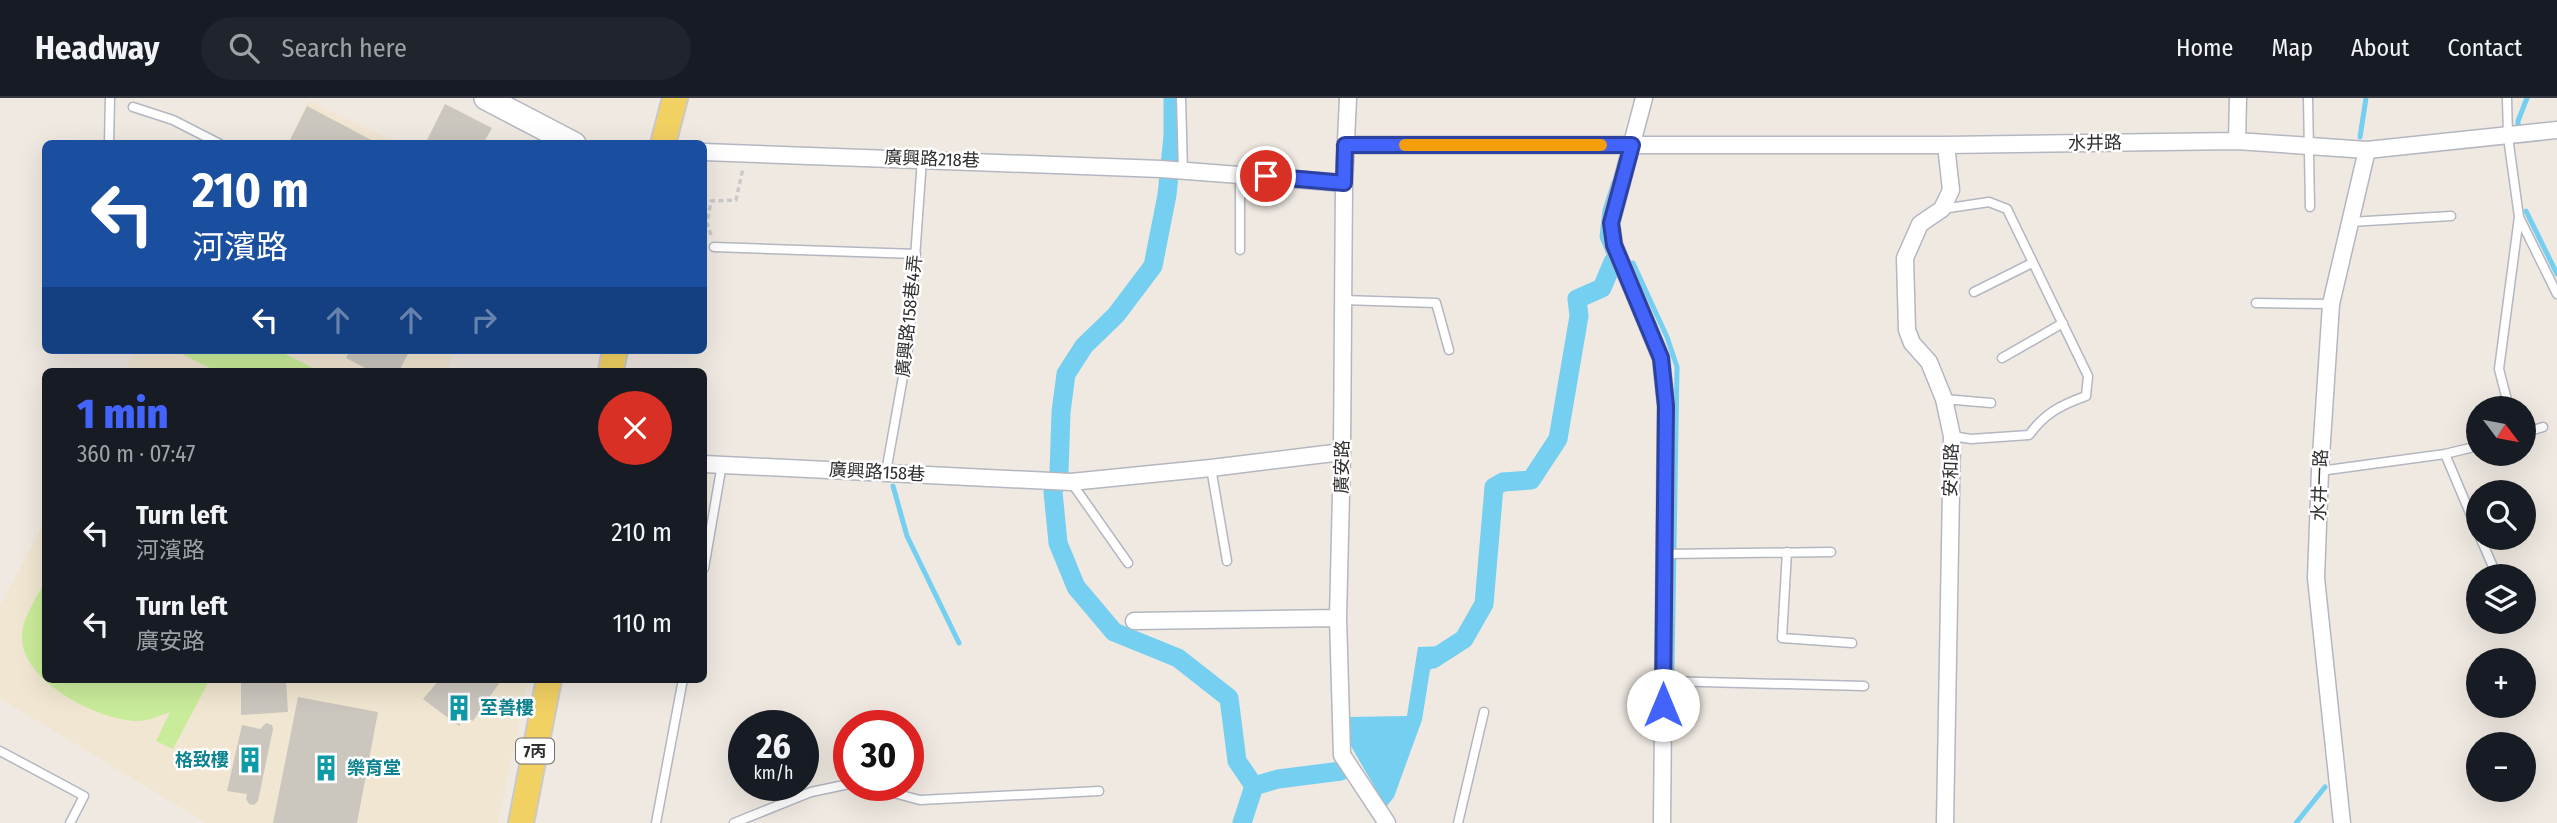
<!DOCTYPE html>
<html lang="en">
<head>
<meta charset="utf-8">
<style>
  body { margin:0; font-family:"Fira Sans Condensed","Noto Sans TC",sans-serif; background:#20242c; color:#f1f3f6; height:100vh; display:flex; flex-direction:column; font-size:26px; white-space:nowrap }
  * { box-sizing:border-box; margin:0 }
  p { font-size:23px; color:#9ea1a6 }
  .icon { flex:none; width:38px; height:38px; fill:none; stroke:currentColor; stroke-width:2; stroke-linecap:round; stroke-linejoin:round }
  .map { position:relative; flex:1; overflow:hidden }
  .side { position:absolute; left:42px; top:270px; width:665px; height:315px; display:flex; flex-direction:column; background:#171b24; border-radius:10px; box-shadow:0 7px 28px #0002 }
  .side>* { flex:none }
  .top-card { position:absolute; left:42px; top:42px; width:665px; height:214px; border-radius:10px; box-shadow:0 7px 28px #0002; background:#1a4fa0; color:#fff; overflow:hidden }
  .needle { width:46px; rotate:122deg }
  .fabs { position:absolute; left:2466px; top:298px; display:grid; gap:14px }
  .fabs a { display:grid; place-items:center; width:70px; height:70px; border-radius:50%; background:#171b24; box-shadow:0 7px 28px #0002; font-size:35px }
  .speed { position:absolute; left:728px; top:612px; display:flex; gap:14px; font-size:35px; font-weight:700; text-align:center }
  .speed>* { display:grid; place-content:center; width:91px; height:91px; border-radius:50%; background:#171b24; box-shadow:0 7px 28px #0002; line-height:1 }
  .speed small { font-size:18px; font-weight:400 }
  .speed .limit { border:10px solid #d22; background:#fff; color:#111 }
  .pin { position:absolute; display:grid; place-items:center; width:60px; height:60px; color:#fff; margin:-30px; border:4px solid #fff; border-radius:50%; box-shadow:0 2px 7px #0007 }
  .me { position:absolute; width:77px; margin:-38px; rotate:0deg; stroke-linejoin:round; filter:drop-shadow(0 0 5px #0008) }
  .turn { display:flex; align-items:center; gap:24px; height:147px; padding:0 35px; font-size:32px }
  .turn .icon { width:91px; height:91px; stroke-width:2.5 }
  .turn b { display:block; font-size:49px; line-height:60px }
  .lanes { display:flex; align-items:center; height:66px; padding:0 35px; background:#0003; justify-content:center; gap:35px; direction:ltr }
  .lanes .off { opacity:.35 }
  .round { display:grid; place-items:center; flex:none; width:74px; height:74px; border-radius:37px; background:#20242c }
  .overview { display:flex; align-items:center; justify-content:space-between; height:119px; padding:0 35px }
  h1 { font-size:42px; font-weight:800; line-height:52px; color:#4264fb }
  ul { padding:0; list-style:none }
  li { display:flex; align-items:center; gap:21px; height:91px; padding:0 35px }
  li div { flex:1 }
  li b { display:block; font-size:26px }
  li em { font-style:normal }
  header { display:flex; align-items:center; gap:42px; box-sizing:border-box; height:98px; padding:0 35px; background:#171b24; border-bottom:2px solid #363941 }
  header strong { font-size:33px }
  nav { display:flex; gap:38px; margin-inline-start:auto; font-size:24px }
  .search { width:490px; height:63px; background:#20242c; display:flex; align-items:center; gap:18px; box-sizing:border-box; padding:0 24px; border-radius:38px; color:#9ea1a6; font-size:26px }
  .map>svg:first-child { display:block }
  .education { fill:#f0e6d1 }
  .pitch { fill:#c9ec9a }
  .water { fill:#75cff0 }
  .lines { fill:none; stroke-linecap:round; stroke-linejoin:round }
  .stream { stroke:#75cff0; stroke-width:5 }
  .canal { stroke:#75cff0; stroke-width:19 }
  .building { fill:#cbc7bf }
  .lane-casing { stroke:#b4b7c1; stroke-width:11 }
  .street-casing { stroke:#b4b7c1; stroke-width:19 }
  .secondary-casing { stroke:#b4b7c1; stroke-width:26 }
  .primary-casing { stroke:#c9c9c9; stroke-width:28 }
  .path { stroke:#c9c9c9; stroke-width:3.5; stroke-dasharray:5 3.5; stroke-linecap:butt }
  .lane { stroke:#fff; stroke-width:8 }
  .street { stroke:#fff; stroke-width:16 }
  .secondary { stroke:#fff; stroke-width:23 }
  .primary { stroke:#f2d163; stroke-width:24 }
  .route-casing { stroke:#2b41a3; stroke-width:18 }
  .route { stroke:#4264fb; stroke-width:12 }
  .slow { stroke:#f59e0b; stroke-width:12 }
  .labels { text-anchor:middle; stroke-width:5; stroke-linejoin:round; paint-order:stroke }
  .shield { fill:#fff; stroke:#6d6d6d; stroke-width:2 }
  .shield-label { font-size:16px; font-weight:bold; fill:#2e2e2e }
  .street-label { font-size:18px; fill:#2e2e2e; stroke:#fff }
  .culture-label { font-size:18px; font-weight:bold; fill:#0d838f; stroke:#fff; text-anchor:start }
</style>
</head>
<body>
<header>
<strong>Headway</strong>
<div class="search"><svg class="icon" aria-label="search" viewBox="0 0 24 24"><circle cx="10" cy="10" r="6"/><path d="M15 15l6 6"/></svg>Search here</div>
<nav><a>Home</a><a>Map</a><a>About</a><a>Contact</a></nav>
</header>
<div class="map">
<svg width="2557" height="725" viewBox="0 0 2557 725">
  <rect width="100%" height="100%" fill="#efe9e1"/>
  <path class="education" d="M 308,2 L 397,45 L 288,46 Z
    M 136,252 L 455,252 L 446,273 L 125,273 Z
    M 45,422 L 46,581 L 528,581 L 498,725 L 206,725 L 0,600 L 0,508 Z"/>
  <path class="pitch" d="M 174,252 L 277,252 L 319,273 L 216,273 Z
    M 45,483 L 46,581 L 210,581 L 173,651 L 156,643 L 170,614 C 158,618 146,624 134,623 C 95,620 20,583 22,537 C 23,519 37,499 45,483 Z"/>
  <path class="water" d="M 1466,547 L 1430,572 L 1422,622 L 1394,699 L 1386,709 L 1351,648 L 1350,619 L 1407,618 L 1418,549 Z"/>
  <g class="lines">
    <path class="stream" d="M 2518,31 L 2518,23 L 2527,0
      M 2360,39 L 2366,0
      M 2526,113 L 2557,176
      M 1609,156 L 1602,139 L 1605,112 L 1614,84
      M 1624,165 L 1633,165 L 1667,239 L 1677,269 L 1671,627
      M 893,388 L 907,438 L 959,545
      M 2296,725 L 2325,689"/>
    <path class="canal" d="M 1173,0 L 1173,38 L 1167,97 L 1153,168 L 1116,217 L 1084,248 L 1066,276 L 1061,314 L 1059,375 L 1053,394 L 1058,445 L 1076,489 L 1114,534 L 1178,560 L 1229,600 L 1237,663 L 1254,688
      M 1433,561 L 1464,541 L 1484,506 L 1494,389 L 1503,384 L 1531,382 L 1558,341 L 1579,218 L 1577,201 L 1602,190 L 1613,164
      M 1254,688 L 1278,681 L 1341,673
      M 1242,725 L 1254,688"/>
  </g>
  <path class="building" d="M 445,6 L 492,30 L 483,46 L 425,46 Z
    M 307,8 L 379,46 L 288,46 Z
    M 350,252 L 410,252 L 399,273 L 371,273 L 346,260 Z
    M 241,581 L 286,581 L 288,614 L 241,617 Z
    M 440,581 L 502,581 L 473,623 L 465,618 L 459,628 L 423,601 Z
    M 298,599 L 378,614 L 357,725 L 273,725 Z
    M 266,625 L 272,627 L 273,631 L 258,703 L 254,707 L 249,706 L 246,701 L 247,696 L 227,693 L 242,627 L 260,631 Z"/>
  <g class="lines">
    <g class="lane-casing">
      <path id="lane" d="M 1181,0 L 1183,73
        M 2308,0 L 2310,109
        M 2507,0 L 2508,39 L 2519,119 L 2557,196
        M 133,9 L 173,22 L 220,46
        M 109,46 L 110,0
        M 1942,111 L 1989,104 L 2007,111 L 2088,278 L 2086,298 C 2061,307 2045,315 2029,337 L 1971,341 L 1952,338
        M 2350,124 L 2451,118
        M 714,149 L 916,156
        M 1240,152 L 1240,75
        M 1974,194 L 2032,165
        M 1343,202 L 1436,205 L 1449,252
        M 2256,205 L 2331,206
        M 2002,260 L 2063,225
        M 1944,301 L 1991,305
        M 2509,310 L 2499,271 L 2519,119
        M 2524,335 L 2543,329
        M 2445,356 L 2478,434
        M 1211,370 L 1227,463
        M 2320,373 L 2445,356 L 2478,348
        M 886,374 L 909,245 L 922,61
        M 1071,384 L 1128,465
        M 2480,439 L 2497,478
        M 1787,454 L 1782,540 L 1852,545
        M 1664,456 L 1831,454
        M 704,470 L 722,366
        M 1663,583 L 1864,588
        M 0,653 L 84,698 L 70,725
        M 867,688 L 920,702 L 1099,693
        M 656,725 L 683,581
        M 734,725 L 811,694 L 849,686
        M 1458,725 L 1484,614"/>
    </g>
    <g class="street-casing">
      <path id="street" d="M 1348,0 L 1344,85 L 1342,354 L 1338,520 L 1342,657 L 1387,725
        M 1644,0 L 1611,125 L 1614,147 L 1661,260 L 1666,308 L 1662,725
        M 2237,43 L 2238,0
        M 1345,47 L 1946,47 L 2237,43 L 2367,52 L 2557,32
        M 704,54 L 1161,71 L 1344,85
        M 704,366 L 1071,384 L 1211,370 L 1342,354
        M 1134,523 L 1338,520
        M 1945,725 L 1952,338 L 1944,301 L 1929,264 L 1912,245 L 1907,232 L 1905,160 L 1920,126 L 1942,111 L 1951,92 L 1946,47
        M 2342,725 L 2316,480 L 2320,373 L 2331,206 L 2367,52"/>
    </g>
    <g class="secondary-casing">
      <path id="secondary" d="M 486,0 L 574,46"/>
    </g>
    <g class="primary-casing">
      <path id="primary" d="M 663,46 L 675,0
        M 611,273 L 615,252
        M 521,725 L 549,581"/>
    </g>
    <path class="path" d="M 711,137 L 707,125 L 711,103 L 736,102 L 743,70"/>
    <use href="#lane" class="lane"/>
    <use href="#street" class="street"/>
    <use href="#secondary" class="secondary"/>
    <use href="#primary" class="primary"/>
  </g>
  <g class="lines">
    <g class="route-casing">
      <path id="route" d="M 1266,78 L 1344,85 L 1345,47 L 1632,47 L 1611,125 L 1614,147 L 1661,260 L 1666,308 L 1663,607"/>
    </g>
    <use href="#route" class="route"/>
    <path class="slow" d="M 1405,47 L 1601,47"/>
  </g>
  <defs>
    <g id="building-bare" transform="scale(2.1)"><path d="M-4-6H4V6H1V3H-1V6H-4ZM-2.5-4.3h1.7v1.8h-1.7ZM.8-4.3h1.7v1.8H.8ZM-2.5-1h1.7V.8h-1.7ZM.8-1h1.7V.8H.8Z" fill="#0f9aa8" stroke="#fff" stroke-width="2.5" paint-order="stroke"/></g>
  </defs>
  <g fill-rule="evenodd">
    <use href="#building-bare" x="459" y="610"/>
    <use href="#building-bare" x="250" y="662"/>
    <use href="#building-bare" x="326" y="670"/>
  </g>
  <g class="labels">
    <rect class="shield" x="516" y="640.5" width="38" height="25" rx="5"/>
    <g class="shield-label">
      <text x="535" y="659">7丙</text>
    </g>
    <g class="street-label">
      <text transform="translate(2095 45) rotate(-1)" y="6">水井路</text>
      <text transform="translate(932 61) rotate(2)" y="6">廣興路218巷</text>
      <text transform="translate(909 218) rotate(-84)" y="6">廣興路158巷4弄</text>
      <text transform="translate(1342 369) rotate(-89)" y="6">廣安路</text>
      <text transform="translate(1951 372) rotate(-88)" y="6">安和路</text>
      <text transform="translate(877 374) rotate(3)" y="6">廣興路158巷</text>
      <text transform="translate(2320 387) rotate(-88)" y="6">水井一路</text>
    </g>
    <g class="culture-label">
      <text x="480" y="616">至善樓</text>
      <text x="229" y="668" text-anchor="end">格致樓</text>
      <text x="347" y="676">樂育堂</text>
    </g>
  </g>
</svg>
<div class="fabs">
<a><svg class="needle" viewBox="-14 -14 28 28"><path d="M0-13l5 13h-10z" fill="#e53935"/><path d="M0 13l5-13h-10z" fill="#9ea1a6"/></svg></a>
<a><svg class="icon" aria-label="search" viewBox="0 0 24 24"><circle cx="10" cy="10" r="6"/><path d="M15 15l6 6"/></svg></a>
<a><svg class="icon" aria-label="layers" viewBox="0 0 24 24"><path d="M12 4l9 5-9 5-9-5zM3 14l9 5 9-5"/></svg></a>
<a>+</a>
<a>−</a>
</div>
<div class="speed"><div>26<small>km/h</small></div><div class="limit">30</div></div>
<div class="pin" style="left:1266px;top:78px;background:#d93025"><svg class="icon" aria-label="arrive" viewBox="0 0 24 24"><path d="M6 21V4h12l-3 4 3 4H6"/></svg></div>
<svg class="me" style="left:1663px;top:607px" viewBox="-20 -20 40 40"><circle r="19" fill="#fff"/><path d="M0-13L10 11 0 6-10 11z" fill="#4264fb"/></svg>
<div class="top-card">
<div class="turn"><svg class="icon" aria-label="left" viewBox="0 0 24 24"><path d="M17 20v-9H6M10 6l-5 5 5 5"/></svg><div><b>210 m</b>河濱路</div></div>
<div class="lanes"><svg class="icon" aria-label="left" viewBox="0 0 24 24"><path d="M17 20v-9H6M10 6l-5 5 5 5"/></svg><svg class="icon off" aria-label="ahead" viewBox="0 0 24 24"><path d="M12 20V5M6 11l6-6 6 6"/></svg><svg class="icon off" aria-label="ahead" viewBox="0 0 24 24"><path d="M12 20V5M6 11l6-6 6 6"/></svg><svg class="icon off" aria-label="right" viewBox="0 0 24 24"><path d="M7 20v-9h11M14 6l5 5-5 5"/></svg></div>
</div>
<section class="side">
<div class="overview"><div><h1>1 min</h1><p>360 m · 07:47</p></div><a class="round" style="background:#d93025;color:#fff"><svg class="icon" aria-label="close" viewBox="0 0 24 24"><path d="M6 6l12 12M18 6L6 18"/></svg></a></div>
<ul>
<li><svg class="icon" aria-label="left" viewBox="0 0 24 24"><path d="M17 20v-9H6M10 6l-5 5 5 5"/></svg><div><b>Turn left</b><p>河濱路</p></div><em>210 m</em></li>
<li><svg class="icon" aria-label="left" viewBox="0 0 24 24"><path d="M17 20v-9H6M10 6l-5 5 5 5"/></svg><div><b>Turn left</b><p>廣安路</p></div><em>110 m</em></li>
</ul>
</section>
</div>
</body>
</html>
